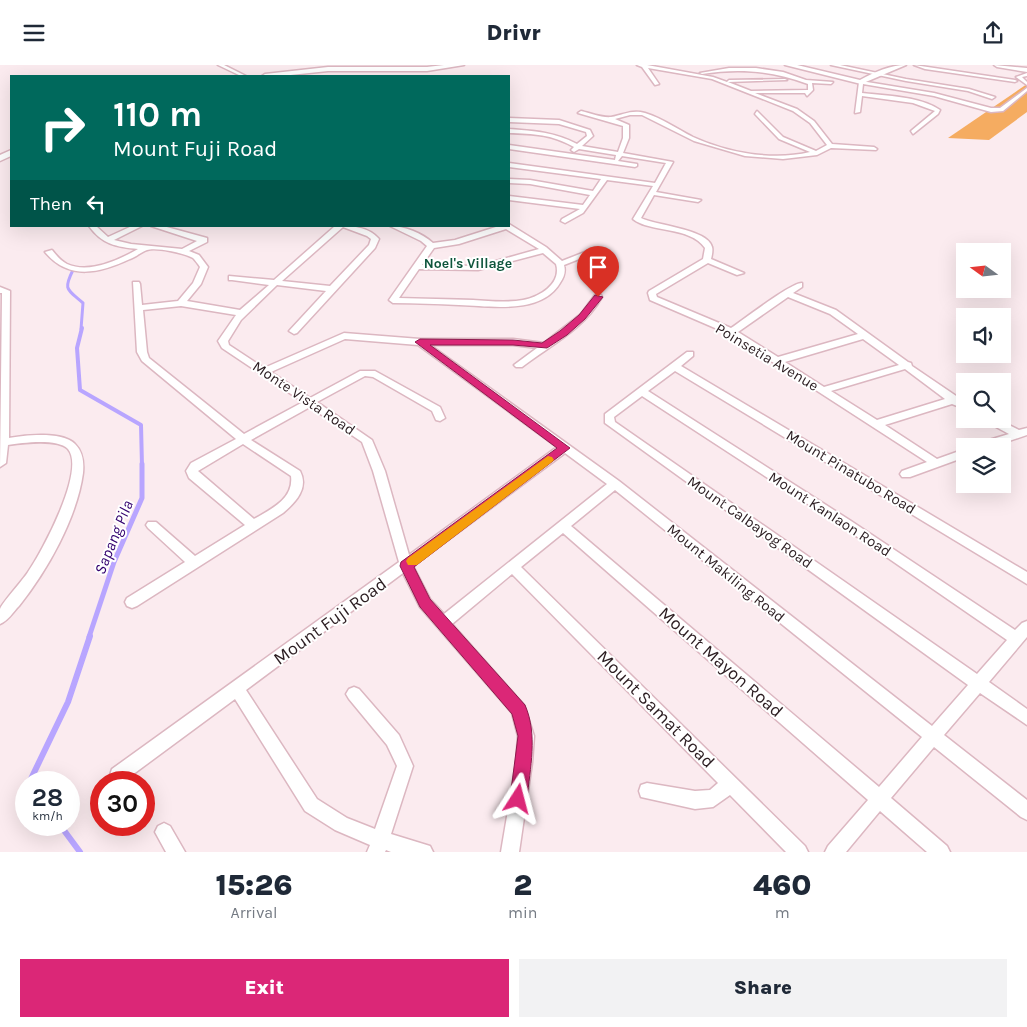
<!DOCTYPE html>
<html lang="en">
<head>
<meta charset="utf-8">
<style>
  body { margin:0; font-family:Karla,sans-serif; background:#f2f2f3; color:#1f2937; height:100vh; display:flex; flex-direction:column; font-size:19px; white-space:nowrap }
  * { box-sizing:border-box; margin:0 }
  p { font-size:16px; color:#747a83 }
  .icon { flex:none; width:28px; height:28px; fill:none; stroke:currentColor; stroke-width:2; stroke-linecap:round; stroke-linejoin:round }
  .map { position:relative; height:787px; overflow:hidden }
  .sheet { display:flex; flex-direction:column; background:#fff; flex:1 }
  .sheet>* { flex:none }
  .hud { position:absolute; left:10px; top:10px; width:500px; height:152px; border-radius:0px; box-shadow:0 5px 20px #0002; background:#00695c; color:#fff; overflow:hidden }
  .needle { width:32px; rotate:285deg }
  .tools { position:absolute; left:956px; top:178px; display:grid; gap:10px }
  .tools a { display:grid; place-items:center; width:55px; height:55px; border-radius:0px; background:#fff; box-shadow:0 5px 20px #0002; font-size:25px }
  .speed { position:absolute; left:15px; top:706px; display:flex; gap:10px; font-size:25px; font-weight:700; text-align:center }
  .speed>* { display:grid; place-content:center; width:65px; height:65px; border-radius:50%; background:#fff; box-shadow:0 5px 20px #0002; line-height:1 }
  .speed small { font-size:12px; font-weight:400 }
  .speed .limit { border:8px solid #d22; background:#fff; color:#111 }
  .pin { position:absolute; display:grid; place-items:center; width:42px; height:42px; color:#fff; margin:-51px -21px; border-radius:50% 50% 50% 0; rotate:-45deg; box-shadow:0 0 5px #0007 }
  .pin .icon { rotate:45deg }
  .me { position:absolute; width:55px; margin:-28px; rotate:9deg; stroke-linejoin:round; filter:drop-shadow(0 0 4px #0008) }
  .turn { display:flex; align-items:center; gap:18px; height:105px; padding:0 20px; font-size:22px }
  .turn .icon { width:65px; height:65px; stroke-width:2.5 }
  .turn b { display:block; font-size:35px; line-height:42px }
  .then { display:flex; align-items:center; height:48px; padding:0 20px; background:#0003; gap:10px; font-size:19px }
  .eta { display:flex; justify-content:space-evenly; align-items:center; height:85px; text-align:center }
  .eta b { font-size:30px; font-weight:800; line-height:35px }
  .primary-button { display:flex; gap:10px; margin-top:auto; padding:10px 20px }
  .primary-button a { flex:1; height:58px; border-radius:0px; background:#db2777; color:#fff; font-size:20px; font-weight:800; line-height:58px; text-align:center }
  .primary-button a+a { background:#f2f2f3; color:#1f2937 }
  header { display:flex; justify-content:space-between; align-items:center; height:65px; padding:0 20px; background:#fff; font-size:22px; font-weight:800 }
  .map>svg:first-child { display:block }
  .green { fill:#f5ac61 }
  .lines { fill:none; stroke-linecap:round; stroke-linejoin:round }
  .stream-far3 { stroke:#b8a5ff; stroke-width:3 }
  .stream-far2 { stroke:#b8a5ff; stroke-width:4 }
  .stream-far1 { stroke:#b8a5ff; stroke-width:5 }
  .stream { stroke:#b8a5ff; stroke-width:6 }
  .street-casing { stroke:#dcb7c1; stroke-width:3 }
  .secondary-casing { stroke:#dcb7c1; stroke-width:3 }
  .street { fill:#fff; fill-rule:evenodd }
  .secondary { fill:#fff; fill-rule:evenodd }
  .route { fill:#db2777; stroke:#8e194d }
  .slow { fill:#f59e0b }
  .labels { text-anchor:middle; stroke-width:4; stroke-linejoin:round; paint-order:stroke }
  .far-neighbourhood-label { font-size:14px; font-weight:bold; fill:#0e553c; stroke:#fff }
  .street-label { font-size:15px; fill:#2b1d21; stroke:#fff }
  .water-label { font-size:16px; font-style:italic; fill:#32016e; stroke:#fff }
  .near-street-label { font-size:18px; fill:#2b1d21; stroke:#fff }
</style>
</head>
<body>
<header><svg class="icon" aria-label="menu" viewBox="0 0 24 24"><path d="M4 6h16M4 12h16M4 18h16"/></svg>Drivr<svg class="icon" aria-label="share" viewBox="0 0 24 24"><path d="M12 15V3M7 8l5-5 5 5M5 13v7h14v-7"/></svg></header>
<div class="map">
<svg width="1027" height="787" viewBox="0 0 1027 787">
  <rect width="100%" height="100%" fill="#fbebef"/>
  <path class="green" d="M 1027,19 L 1027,47 L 989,75 L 948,73 Z"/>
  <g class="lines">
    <path class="stream-far3" d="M 73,205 C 63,225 67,224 83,238 L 81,264"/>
    <path class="stream-far2" d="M 82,263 L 77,283 L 80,325 L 141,360 L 142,401"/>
    <path class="stream-far1" d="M 89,572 L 114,497 L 142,433 L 142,399"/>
    <path class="stream" d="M 29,718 L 68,637 L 90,571
      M 60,760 L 80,787"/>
    <g class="street-casing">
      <path id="street" d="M 218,0 L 224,0 L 246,11 L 241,11 Z
        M 637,0 L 647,0 L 713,12 L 727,17 L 729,15 L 785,14 L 787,15 L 728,17 L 751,26 L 808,25 L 808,19 C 772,6 740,3 702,9 L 700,8 L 729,3 L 756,3 L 783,7 L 806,15 L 833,17 L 831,19 L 812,18 L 813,25 L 807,31 L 805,28 L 755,28 L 797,44 L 814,56 L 832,79 L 874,82 L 877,84 L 876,85 L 831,83 L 817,90 L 783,94 L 745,91 L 694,76 L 642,50 L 630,50 L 615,54 L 629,60 L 629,73 L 623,88 L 673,97 L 656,127 L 701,135 L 698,137 L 654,130 L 641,153 C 654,160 708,164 712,182 C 713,185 712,190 711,194 L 744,208 L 737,210 L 708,198 L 656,229 L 657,232 L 731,263 C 743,255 792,217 802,218 L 802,222 L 793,228 L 836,245 L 908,297 L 911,298 L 912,301 L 965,337 L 965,344 L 952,339 L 885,360 L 937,394 L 965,384 L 965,392 L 910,412 L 902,412 L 900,409 L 902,406 L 927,397 L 729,269 L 650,235 L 648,228 L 649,226 L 703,194 L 705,183 C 690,161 650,168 633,154 L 653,121 L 607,115 L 583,148 L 565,158 L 561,156 L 562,154 L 580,144 L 509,135 L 509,131 L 583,140 L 590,130 L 530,119 L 509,118 L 509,114 L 530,115 L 593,126 L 601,114 L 509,102 L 509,98 L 655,118 L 666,98 L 622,91 L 618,96 L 637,99 L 637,101 L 635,102 L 509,84 L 509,80 L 615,95 L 616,90 L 579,84 L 574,87 L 571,85 L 574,82 C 551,69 534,69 509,68 L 509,64 C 534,66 555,67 577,79 L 587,71 L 586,67 L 559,59 L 509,57 L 509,53 L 559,55 L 590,65 L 593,71 L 582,81 L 618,87 L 623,73 L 623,61 L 578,48 L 581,46 C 590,48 602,53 611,52 C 623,50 632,44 645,48 C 662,53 677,64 693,72 C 728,88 773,96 810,87 L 779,74 L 755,49 L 757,46 L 783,72 L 816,86 L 827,80 L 810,58 L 793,46 L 712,14 L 648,3 L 659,19 L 655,20 L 642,2 ZM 788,232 L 830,249 L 858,269 L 778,292 L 738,267 ZM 863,274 L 899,300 L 824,322 L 785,297 ZM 905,304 L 945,334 L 877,355 L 831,326 Z
        M 831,0 L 840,0 L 906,14 L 969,24 L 995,32 L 992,34 L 968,26 L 906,16 Z
        M 914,0 L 1015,15 L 1017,16 L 1015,17 L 925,4 Z
        M 1027,8 L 1027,11 L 1022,12 L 1027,17 L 1027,20 L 1016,12 Z
        M 861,16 L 934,28 L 991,43 L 1000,43 L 1027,23 L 1027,26 L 1003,46 L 991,47 L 934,31 L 863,19 L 862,28 C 887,31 919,31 940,45 L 938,49 L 913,69 L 911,66 L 935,46 L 913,38 L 862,31 L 860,47 L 855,48 L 859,17 Z
        M 509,159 L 546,182 L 562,196 L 595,183 L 602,185 L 564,200 C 566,207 564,212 560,218 C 541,250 491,241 459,240 C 437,239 415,238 393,238 L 389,235 L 427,181 L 421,176 L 390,161 C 404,161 422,168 433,178 L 455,175 L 499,161 L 509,161 ZM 506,164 L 539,184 L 478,201 L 422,200 L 434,183 L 459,179 ZM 543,188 L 556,199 C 562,219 539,232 523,235 C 507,238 489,236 473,235 C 448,234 424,234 399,233 L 419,204 L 478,205 Z
        M 89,161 L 96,161 L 108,172 L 132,161 L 142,161 L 114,175 L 131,179 L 182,184 L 197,176 L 151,161 L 163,161 L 207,173 L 207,177 L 189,186 L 199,190 L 208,202 L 201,219 L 187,236 L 240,245 L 269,220 L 232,215 L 229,215 L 229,211 L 274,215 L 335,161 C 351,161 368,161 379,174 L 375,183 L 297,268 L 294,269 L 289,266 L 326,226 L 277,220 L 241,255 L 228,276 L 229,280 L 264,303 L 344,268 L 420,274 L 513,274 L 544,278 L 581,249 L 595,230 L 601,230 L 602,232 C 584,264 551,280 522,302 L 516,302 L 514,300 L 537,283 L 513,280 L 430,280 L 619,416 L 932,661 L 968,620 L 605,358 L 605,349 L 687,287 L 693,287 L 693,291 L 681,301 L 1027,507 L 1027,519 L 675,306 L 648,326 L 851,456 L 1015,565 L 1022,558 L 1027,556 L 1027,572 L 989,617 L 1027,644 L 1027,660 L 980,628 L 944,670 L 1027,735 L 1027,755 L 1021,752 L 934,682 L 891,733 L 947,781 L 950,787 L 927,787 L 880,746 L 846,787 L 825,787 L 828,781 L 868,735 L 563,468 L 521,502 L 805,781 L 808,787 L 786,787 L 730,730 L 713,742 L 695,744 L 641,732 L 639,726 L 641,720 L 647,718 L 695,726 L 710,725 L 718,718 L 512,509 L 452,559 L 524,640 L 534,671 L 532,698 L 519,787 L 501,787 L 516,698 L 518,671 L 512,648 L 420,542 L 403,508 L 246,625 L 317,734 L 347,753 L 375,764 L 397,701 L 387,680 L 349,634 L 346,629 L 349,624 L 354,622 L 359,624 L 399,670 L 413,701 L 391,769 L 430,781 L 433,787 L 391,787 L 386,785 L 385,787 L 367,787 L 370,780 L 335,765 L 305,746 L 235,634 L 124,716 L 120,718 L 112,716 L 110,710 L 112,704 L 399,497 L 373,406 L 362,377 L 310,342 L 251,375 L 300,406 C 309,423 296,437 283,448 L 137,541 L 132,543 L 127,541 L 125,537 L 127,533 L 185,497 L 148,463 L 146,460 L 148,457 L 156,457 L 195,491 L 245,460 L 189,413 L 186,406 L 191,398 L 236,374 L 142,296 L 137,287 L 133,217 L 139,217 L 140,219 L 142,240 L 178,236 L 193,218 L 200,202 C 198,199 195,195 193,193 C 184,188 156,182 147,185 C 141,187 136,192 130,194 C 100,208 69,216 45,187 L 52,185 C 56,190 61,196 67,199 C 89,209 119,195 138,184 C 116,182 102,179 89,161 ZM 343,162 L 367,171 L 371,174 L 369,180 L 330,221 L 282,216 ZM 181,241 L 236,250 L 218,276 L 222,283 L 303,337 L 244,369 L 149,293 L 147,287 L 143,245 ZM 345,274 L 418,280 L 557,382 L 409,490 L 385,406 L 372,375 L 317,337 L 365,311 L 373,312 L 432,346 L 436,355 L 440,356 L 445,353 L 440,342 L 375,306 L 360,306 L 310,333 L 271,307 ZM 642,331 L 843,462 L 1007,575 L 977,609 L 615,357 L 614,352 ZM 243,379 L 291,411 C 294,434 271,444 254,454 L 198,406 ZM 565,388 L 607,419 L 444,549 L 430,534 L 413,501 ZM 615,425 L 922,672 L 879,722 L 571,461 Z
        M 0,222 L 10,226 L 9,373 C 25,370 63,366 75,379 C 83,387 84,397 83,408 C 77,453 47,506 19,541 C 13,547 8,556 0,559 C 0,555 0,547 0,544 C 2,538 23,515 28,507 C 42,487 86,405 68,384 C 57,373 22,378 8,380 L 6,398 L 0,402 L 2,228 L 0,228 Z
        M 984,354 L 997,354 L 1019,365 L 1027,363 L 1027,370 L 994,381 L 978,381 L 979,378 L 1009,369 L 985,356 Z
        M 164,758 L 170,761 L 185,787 L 166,787 L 155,767 L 158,761 Z"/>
    </g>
    <g class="secondary-casing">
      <path id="secondary" d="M 444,0 L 464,0 L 427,6 L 328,6 L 281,11 L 262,11 L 265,9 L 328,2 L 427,2 Z
        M 785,0 L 797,0 L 860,15 C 875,7 890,0 906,0 L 861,19 Z
        M 994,0 L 1027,3 L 1027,7 L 997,2 Z
        M 11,85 L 11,91 L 0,96 L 0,90 Z"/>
    </g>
    <use href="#street" class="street"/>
    <use href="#secondary" class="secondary"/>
  </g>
  <path class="route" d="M 595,230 L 603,232 L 585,254 L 567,270 L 547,283 L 513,280 L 430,280 L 570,383 L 414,502 L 430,534 L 525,640 C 538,670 530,703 527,734 L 524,740 L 518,742 L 512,740 L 510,734 L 518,671 L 512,649 L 420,542 L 400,501 L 401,497 L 557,383 L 415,277 L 420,274 L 513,275 L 542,278 L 560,266 L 579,250 Z"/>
  <path class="slow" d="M 548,391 L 552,392 L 554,395 L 552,397 L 417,500 L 408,500 L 406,496 L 408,493 Z"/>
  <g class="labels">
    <g class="far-neighbourhood-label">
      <text x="468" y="203">Noel's Village</text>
    </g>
    <g class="street-label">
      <text transform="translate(767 292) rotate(31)" y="5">Poinsetia Avenue</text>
      <text transform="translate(304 333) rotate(34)" y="5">Monte Vista Road</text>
      <text transform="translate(851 407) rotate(31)" y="5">Mount Pinatubo Road</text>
      <text transform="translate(830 449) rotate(33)" y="5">Mount Kanlaon Road</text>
      <text transform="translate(750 457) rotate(35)" y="5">Mount Calbayog Road</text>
      <text transform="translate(726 508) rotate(39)" y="5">Mount Makiling Road</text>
    </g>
    <g class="water-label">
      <text transform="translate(113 472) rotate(-68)" y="6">Sapang Pila</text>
    </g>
    <g class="near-street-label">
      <text transform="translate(330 556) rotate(-36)" y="6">Mount Fuji Road</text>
      <text transform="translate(721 597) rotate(41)" y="6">Mount Mayon Road</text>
      <text transform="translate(656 644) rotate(45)" y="6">Mount Samat Road</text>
    </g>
  </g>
</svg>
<div class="tools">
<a><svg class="needle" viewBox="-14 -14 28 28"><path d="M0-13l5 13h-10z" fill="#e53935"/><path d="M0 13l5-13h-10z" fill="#747a83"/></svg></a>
<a><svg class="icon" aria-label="sound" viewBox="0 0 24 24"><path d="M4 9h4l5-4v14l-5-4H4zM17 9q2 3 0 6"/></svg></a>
<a><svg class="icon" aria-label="search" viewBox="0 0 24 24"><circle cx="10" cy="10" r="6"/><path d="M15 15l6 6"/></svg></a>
<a><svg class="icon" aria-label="layers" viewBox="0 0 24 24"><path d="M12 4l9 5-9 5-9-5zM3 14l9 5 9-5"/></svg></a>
</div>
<div class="speed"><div>28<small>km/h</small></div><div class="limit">30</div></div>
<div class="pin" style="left:598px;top:232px;background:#d93025"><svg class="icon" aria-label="arrive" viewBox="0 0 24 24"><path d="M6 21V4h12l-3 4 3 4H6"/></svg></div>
<svg class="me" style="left:518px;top:734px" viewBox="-20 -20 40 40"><path d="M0-17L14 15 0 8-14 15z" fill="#db2777" stroke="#fff" stroke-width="4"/></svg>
<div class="hud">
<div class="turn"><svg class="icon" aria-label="right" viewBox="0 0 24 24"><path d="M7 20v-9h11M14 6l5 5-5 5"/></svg><div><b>110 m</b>Mount Fuji Road</div></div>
<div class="then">Then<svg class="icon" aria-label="left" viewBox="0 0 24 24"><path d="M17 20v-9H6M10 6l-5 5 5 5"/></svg></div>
</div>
</div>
<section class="sheet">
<div class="eta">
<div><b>15:26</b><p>Arrival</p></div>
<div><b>2</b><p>min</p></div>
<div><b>460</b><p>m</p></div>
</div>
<div class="primary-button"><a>Exit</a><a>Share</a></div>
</section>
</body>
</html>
